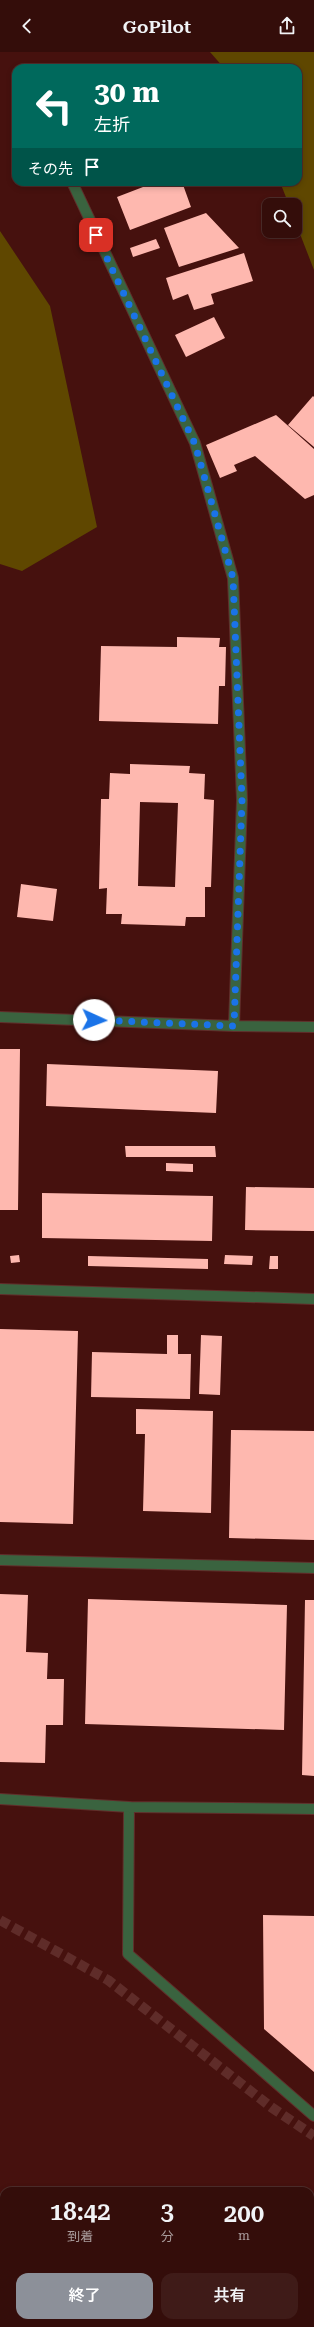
<!DOCTYPE html>
<html lang="ja">
<head>
<meta charset="utf-8">
<style>
  body { margin:0; font-family:"Roboto Serif","Noto Sans JP",serif; background:#3f1b18; color:#f1f3f6; height:100vh; display:flex; flex-direction:column; font-size:15px; white-space:nowrap }
  * { box-sizing:border-box; margin:0 }
  p { font-size:13px; color:#a99c9c }
  .icon { flex:none; width:22px; height:22px; fill:none; stroke:currentColor; stroke-width:2; stroke-linecap:round; stroke-linejoin:round }
  .map { position:relative; flex:1; overflow:hidden }
  .sheet { position:absolute; left:0px; top:2135px; width:314px; height:140px; display:flex; flex-direction:column; background:#340d0a; border-radius:12px 12px 0 0; box-shadow:0 2px 6px #0003,0 0 0 1px #4e2d2b }
  .sheet>* { flex:none }
  .hud { position:absolute; left:12px; top:12px; width:290px; height:122px; border-radius:12px; box-shadow:0 2px 6px #0003,0 0 0 1px #4e2d2b; background:#00695c; color:#fff; overflow:hidden }
  .buttons { position:absolute; left:262px; top:146px; display:grid; gap:8px }
  .buttons a { display:grid; place-items:center; width:40px; height:40px; border-radius:8px; background:#340d0a; box-shadow:0 2px 6px #0003,0 0 0 1px #4e2d2b; font-size:20px }
  .pin { position:absolute; display:grid; place-items:center; width:34px; height:34px; color:#fff; margin:-17px; border-radius:8px; box-shadow:0 2px 6px #0006 }
  .me { position:absolute; width:44px; margin:-22px; rotate:92deg; stroke-linejoin:round; filter:drop-shadow(0 0 3px #0008) }
  .turn { display:flex; align-items:center; gap:14px; height:84px; padding:0 16px; font-size:18px }
  .turn .icon { width:52px; height:52px; stroke-width:2.5 }
  .turn b { display:block; font-size:28px; line-height:34px }
  .then { display:flex; align-items:center; height:38px; padding:0 16px; background:#0003; gap:8px; font-size:15px }
  .eta { display:flex; justify-content:space-evenly; align-items:center; height:68px; text-align:center }
  .eta b { font-size:24px; font-weight:600; line-height:28px }
  .primary-button { display:flex; gap:8px; margin-top:auto; padding:8px 16px }
  .primary-button a { flex:1; height:46px; border-radius:12px; background:#8c9099; color:#fff; font-size:16px; font-weight:600; line-height:46px; text-align:center }
  .primary-button a+a { background:#3f1b18; color:#f1f3f6 }
  header { display:flex; justify-content:space-between; align-items:center; height:52px; padding:0 16px; background:#340d0a; font-size:18px; font-weight:600 }
  .map>svg:first-child { display:block }
  .forest { fill:#5f4700 }
  .building { fill:#feb8af; fill-rule:evenodd }
  .lines { fill:none; stroke-linecap:round; stroke-linejoin:round }
  .tertiary-tunnel { stroke:#5f2c29; stroke-width:10; stroke-dasharray:10 5; stroke-linecap:butt }
  .minor-casing { stroke:#612e2b; stroke-width:12 }
  .tertiary-casing { stroke:#612e2b; stroke-width:12 }
  .minor { stroke:#3a633f; stroke-width:10 }
  .tertiary { stroke:#3a633f; stroke-width:10 }
  .route { stroke:#1a73e8; stroke-width:7; stroke-dasharray:0 12.6 }
</style>
</head>
<body>
<header><svg class="icon" aria-label="back" viewBox="0 0 24 24"><path d="M15 5l-7 7 7 7"/></svg>GoPilot<svg class="icon" aria-label="share" viewBox="0 0 24 24"><path d="M12 15V3M7 8l5-5 5 5M5 13v7h14v-7"/></svg></header>
<div class="map">
<svg width="314" height="2275" viewBox="0 0 314 2275">
  <rect width="100%" height="100%" fill="#46110e"/>
  <path class="forest" d="M 210,0 L 314,0 L 314,218 L 295,169 L 295,153 L 289,153 L 280,130 L 298,130 L 298,16 L 224,16 Z
    M 0,179 L 50,254 L 97,475 L 22,519 L 0,512 Z
    M 0,2164 L 4,2165 L 4,2271 L 109,2271 L 111,2275 L 0,2275 Z"/>
  <path class="building" d="M 156,130 L 182,130 L 191,155 L 130,178 L 117,145 Z
    M 206,161 L 239,196 L 179,215 L 164,176 Z
    M 156,187 L 160,196 L 133,205 L 130,196 Z
    M 244,201 L 253,229 L 211,242 L 214,252 L 194,258 L 188,242 L 173,248 L 166,226 Z
    M 214,265 L 225,286 L 186,305 L 175,283 Z
    M 313,344 L 314,345 L 314,395 L 288,373 Z
    M 276,363 L 314,397 L 314,443 L 305,447 L 255,404 L 234,413 L 237,419 L 220,426 L 206,393 Z
    M 177,585 L 220,586 L 219,595 L 226,595 L 225,634 L 219,634 L 218,672 L 99,669 L 101,594 L 177,595 Z
    M 130,712 L 190,714 L 189,721 L 205,722 L 204,747 L 214,748 L 211,835 L 205,835 L 205,865 L 186,865 L 185,874 L 121,872 L 122,862 L 106,862 L 107,836 L 99,837 L 101,747 L 109,747 L 110,721 L 130,722 ZM 140,750 L 178,751 L 175,835 L 138,834 Z
    M 21,832 L 57,837 L 53,869 L 17,865 Z
    M 0,997 L 20,997 L 18,1158 L 0,1158 Z
    M 47,1012 L 218,1019 L 216,1061 L 46,1054 Z
    M 125,1094 L 215,1094 L 216,1105 L 126,1105 Z
    M 166,1111 L 193,1112 L 193,1120 L 166,1119 Z
    M 246,1135 L 314,1136 L 314,1179 L 245,1178 Z
    M 42,1141 L 213,1144 L 212,1189 L 42,1186 Z
    M 19,1203 L 20,1210 L 11,1211 L 10,1204 Z
    M 225,1203 L 253,1204 L 252,1213 L 224,1212 Z
    M 88,1204 L 208,1207 L 208,1217 L 88,1214 Z
    M 270,1204 L 278,1204 L 278,1217 L 269,1217 Z
    M 0,1277 L 78,1279 L 73,1472 L 0,1470 Z
    M 167,1283 L 178,1283 L 178,1302 L 191,1302 L 190,1347 L 91,1345 L 92,1300 L 167,1302 Z
    M 201,1283 L 222,1284 L 220,1343 L 199,1342 Z
    M 136,1357 L 213,1359 L 211,1461 L 143,1459 L 145,1382 L 136,1382 Z
    M 231,1378 L 314,1379 L 314,1488 L 229,1486 Z
    M 0,1542 L 28,1543 L 26,1600 L 48,1601 L 47,1627 L 64,1627 L 63,1673 L 46,1673 L 45,1711 L 0,1710 Z
    M 88,1547 L 287,1553 L 284,1678 L 85,1672 Z
    M 305,1548 L 314,1548 L 314,1724 L 302,1723 Z
    M 263,1863 L 314,1864 L 314,2020 L 264,1977 Z"/>
  <g class="lines">
    <path class="tertiary-tunnel" d="M 0,1868 L 108,1928 L 271,2055 L 314,2084"/>
    <g class="minor-casing">
      <path id="minor" d="M 72,130 L 195,391 L 233,526 L 242,748 L 234,974
        M 0,965 L 234,974 L 314,975
        M 0,1237 L 314,1247
        M 0,1508 L 314,1516
        M 129,1755 L 128,1902 L 314,2064"/>
    </g>
    <g class="tertiary-casing">
      <path id="tertiary" d="M 0,1747 L 129,1755 L 314,1757"/>
    </g>
    <use href="#minor" class="minor"/>
    <use href="#tertiary" class="tertiary"/>
  </g>
  <g class="lines">
    <path class="route" d="M 94,968 L 234,974 L 242,748 L 233,526 L 195,392 L 96,183"/>
  </g>
</svg>
<div class="buttons">
<a><svg class="icon" aria-label="search" viewBox="0 0 24 24"><circle cx="10" cy="10" r="6"/><path d="M15 15l6 6"/></svg></a>
</div>
<div class="pin" style="left:96px;top:183px;background:#d93025"><svg class="icon" aria-label="arrive" viewBox="0 0 24 24"><path d="M6 21V4h12l-3 4 3 4H6"/></svg></div>
<svg class="me" style="left:94px;top:968px" viewBox="-20 -20 40 40"><circle r="19" fill="#fff"/><path d="M0-13L10 11 0 6-10 11z" fill="#1a73e8"/></svg>
<div class="hud">
<div class="turn"><svg class="icon" aria-label="left" viewBox="0 0 24 24"><path d="M17 20v-9H6M10 6l-5 5 5 5"/></svg><div><b>30 m</b>左折</div></div>
<div class="then">その先<svg class="icon" aria-label="arrive" viewBox="0 0 24 24"><path d="M6 21V4h12l-3 4 3 4H6"/></svg></div>
</div>
<section class="sheet">
<div class="eta">
<div><b>18:42</b><p>到着</p></div>
<div><b>3</b><p>分</p></div>
<div><b>200</b><p>m</p></div>
</div>
<div class="primary-button"><a>終了</a><a>共有</a></div>
</section>
</div>
</body>
</html>
